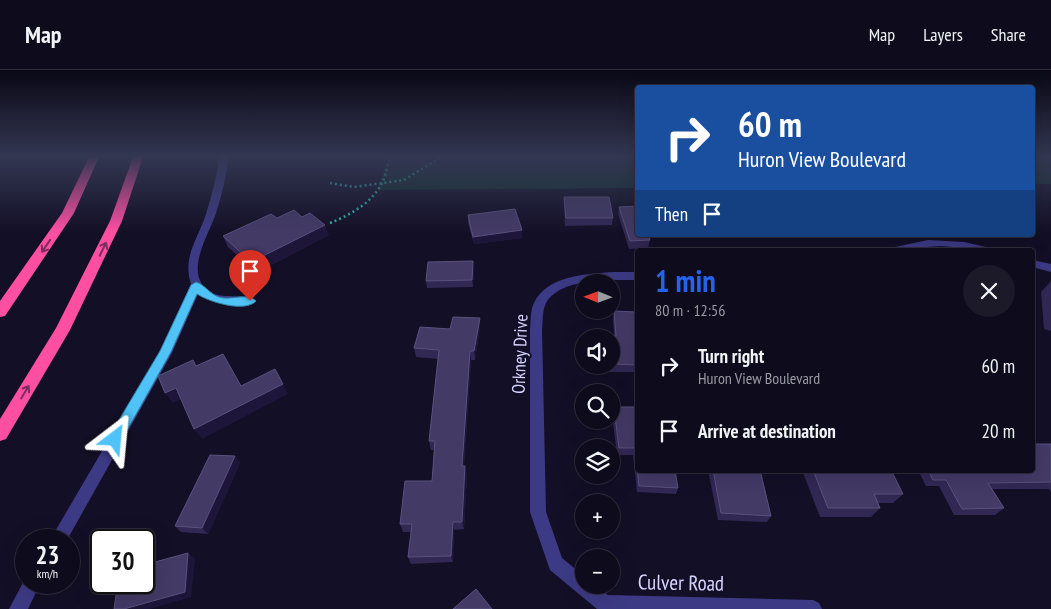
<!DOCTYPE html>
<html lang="en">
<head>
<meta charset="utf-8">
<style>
  body { margin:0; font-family:"PT Sans Narrow",sans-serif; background:#1c1929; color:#f1f3f6; height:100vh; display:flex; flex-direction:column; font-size:19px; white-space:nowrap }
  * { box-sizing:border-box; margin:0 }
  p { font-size:16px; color:#9b9ba3 }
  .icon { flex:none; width:28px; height:28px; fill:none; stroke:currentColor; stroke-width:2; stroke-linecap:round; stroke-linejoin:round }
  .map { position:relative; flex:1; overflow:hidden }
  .sheet { position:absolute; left:635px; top:178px; width:400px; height:225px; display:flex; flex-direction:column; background:#0e0b1c; border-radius:5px; box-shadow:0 5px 20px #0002,0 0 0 1px #2e2b3b }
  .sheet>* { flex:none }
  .hud { position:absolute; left:635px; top:15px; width:400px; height:152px; border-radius:5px; box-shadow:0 5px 20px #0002,0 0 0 1px #2e2b3b; background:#1a4fa0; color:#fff; overflow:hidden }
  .needle { width:32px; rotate:271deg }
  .buttons { position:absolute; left:575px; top:204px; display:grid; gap:10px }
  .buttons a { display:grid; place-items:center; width:45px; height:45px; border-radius:50%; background:#0e0b1c; box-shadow:0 5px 20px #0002,0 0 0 1px #2e2b3b; font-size:25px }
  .speed { position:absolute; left:15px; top:459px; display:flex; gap:10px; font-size:25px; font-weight:700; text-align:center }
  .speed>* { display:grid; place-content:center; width:65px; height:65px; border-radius:50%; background:#0e0b1c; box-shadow:0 5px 20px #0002,0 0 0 1px #2e2b3b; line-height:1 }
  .speed small { font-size:12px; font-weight:400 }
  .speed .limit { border:2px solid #111; border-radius:8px; background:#fff; color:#111 }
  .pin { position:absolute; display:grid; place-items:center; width:42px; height:42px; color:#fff; margin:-51px -21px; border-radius:50% 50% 50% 0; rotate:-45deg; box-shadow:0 0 5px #0007 }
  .pin .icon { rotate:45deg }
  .me { position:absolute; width:55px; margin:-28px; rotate:29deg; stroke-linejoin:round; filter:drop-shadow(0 0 4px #0008) }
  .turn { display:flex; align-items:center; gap:18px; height:105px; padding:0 20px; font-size:22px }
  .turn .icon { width:65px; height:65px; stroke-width:2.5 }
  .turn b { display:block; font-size:35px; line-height:42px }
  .then { display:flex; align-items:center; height:48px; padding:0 20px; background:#0003; gap:10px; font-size:19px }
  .round { display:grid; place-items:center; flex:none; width:52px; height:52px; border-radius:26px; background:#1c1929 }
  .summary { display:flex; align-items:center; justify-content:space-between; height:85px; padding:0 20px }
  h1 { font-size:30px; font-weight:600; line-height:38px; color:#2563eb }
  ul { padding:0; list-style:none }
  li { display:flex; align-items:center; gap:15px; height:65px; padding:0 20px }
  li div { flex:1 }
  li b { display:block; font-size:19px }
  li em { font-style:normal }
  header { display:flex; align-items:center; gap:30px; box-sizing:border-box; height:70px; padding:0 25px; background:#0e0b1c; border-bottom:1px solid #2e2b3b }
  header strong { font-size:24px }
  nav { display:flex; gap:28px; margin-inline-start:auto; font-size:18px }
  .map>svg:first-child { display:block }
  .green { fill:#12302f }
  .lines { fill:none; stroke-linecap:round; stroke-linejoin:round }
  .path { stroke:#2fb8b0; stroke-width:2.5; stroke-dasharray:2 3; stroke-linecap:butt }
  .minor { fill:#3d3a85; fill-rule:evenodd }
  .motorway { fill:#ff4fa3; fill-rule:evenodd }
  .wall { fill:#312854 }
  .shaded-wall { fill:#1d163a }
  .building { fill:#433a66; stroke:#5a527e }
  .oneway { stroke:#7d2c5e }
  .route { fill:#4fc3f7; stroke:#337fa1 }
  .labels { text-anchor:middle; stroke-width:4; stroke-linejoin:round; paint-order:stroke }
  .street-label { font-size:18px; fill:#d9d4ff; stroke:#130f26 }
  .near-street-label { font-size:21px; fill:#d9d4ff; stroke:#130f26 }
</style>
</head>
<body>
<header>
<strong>Map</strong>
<nav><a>Map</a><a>Layers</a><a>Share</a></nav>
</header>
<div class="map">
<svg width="1051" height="539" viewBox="0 0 1051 539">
  <rect width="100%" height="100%" fill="#130f26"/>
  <path class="green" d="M 388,87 L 637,87 L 637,118 L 378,120 Z
    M 1033,87 L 1051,87 L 1051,114 L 1033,114 Z"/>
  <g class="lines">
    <path class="path" d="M 330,113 L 354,117 L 404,110 L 441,87
      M 330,153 C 350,145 372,133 382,113 C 386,105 387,96 390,87"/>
    <path class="minor" d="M 220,87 L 229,87 C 226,106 222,125 216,143 C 209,165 181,206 212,223 C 223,229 250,223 256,231 C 246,243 209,232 198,224 L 172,283 L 67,470 L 50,470 L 160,282 L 191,214 C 182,187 198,169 206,144 C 212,126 216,106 220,87 Z
      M 928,170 L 964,172 L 990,178 L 991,180 L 940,176 L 889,180 L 890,178 Z
      M 1032,190 L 1051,194 L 1051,202 L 1032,197 Z
      M 614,202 L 638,202 L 638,210 C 612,210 560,207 546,233 C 542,241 543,252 542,260 L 546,442 L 562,488 L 584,506 L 584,515 L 595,515 L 608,525 L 813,530 L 819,533 L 822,539 L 597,539 L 550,500 L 530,442 L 530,260 C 531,251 530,241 534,233 C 547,205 587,204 614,202 Z
      M 26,507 L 26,512 L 41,512 L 28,539 L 9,539 Z"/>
    <path class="motorway" d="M 89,87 L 99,87 L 74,143 L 5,246 L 0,247 L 0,231 L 62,143 Z
      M 133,87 L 143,87 L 122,151 L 70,260 L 6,369 L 0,371 L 0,349 L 56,258 L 110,151 Z"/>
  </g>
  <path class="wall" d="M 564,127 L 613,148 L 612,155 L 565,156 L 564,134 Z
    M 619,137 L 650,170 L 648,178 L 629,179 L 618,144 Z
    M 468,145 L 522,168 L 474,174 L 468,153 Z
    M 302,147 L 329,165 L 256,203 L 228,177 L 223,166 L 277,148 Z
    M 717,165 L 779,165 L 737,166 Z
    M 474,198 L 473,217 L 427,218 L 426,211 Z
    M 1051,211 L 1051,261 L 1044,259 L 1041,222 Z
    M 614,241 L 637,242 L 638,302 L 607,302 L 606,295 L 611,295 L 611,268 L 606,268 L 606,265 L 614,265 L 613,249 Z
    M 480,257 L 475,290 L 471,290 L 464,396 L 467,404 L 464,459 L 454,460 L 453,492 L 411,494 L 408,487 L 411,462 L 403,462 L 400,454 L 432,411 L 434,380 L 431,380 L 429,371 L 438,289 L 416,287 L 414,278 L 450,259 Z
    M 614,337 L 638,337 L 638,400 L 678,418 L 676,424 L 637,422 L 633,385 L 617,385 L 612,344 Z
    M 1051,374 L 1051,422 L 1049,419 L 992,419 L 1004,438 L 995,445 L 954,445 L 939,416 L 926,416 L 918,400 L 1032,400 Z
    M 235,386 L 240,393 L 208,464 L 181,462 L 175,456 Z
    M 708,400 L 760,400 L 771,446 L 767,452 L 718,450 Z
    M 802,400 L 891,400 L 903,424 L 893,433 L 878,433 L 880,438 L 871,447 L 820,447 Z"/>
  <path class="shaded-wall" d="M 325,155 L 329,165 L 256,203 L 251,192 Z
    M 522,160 L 522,168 L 474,174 L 473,167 Z
    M 473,191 L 474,198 L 473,217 L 472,210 Z
    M 480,248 L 480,257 L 475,290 L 474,281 Z
    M 470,281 L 471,290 L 463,404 L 462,396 Z
    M 275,299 L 288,324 L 202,369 L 194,359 Z
    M 176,318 L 184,328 L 173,333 L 165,323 Z
    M 235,386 L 240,393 L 208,464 L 202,458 Z
    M 465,396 L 467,404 L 464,459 L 462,452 Z
    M 453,452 L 454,460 L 453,492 L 451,486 Z
    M 188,483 L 195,489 L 191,527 L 149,539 L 124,539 Z"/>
  <path class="building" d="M 564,127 L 609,127 L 613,148 L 566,148 Z
    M 638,136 L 638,165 L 648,165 L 650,170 L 630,171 L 619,137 Z
    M 515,139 L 522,160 L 473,167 L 468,145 Z
    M 294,140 L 302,147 L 310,143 L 325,155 L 251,192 L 223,166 L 271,144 L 277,148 Z
    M 473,191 L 472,210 L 426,211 L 428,192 Z
    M 614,241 L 637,242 L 638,295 L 611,294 L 611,268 L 606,268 L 606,265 L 616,266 Z
    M 453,247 L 480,248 L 474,281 L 470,281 L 462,396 L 465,396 L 462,452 L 453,452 L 451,486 L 408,487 L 412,454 L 400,454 L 405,411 L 432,411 L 435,371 L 429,371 L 439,280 L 414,278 L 420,257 L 450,259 Z
    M 223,284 L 241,316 L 275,299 L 283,314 L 194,359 L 176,318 L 165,323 L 158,306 L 193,290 L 196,296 Z
    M 614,337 L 638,337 L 638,400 L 675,400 L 678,418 L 639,416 L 635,378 L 619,378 Z
    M 1032,374 L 1051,374 L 1051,412 L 988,413 L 1004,438 L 962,439 L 946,410 L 933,410 L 928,400 L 1032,400 Z
    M 210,385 L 235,386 L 202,458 L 175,456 Z
    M 713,400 L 760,400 L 771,446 L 721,443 Z
    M 813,400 L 891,400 L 903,424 L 874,424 L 880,438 L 828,438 Z
    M 188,483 L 185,522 L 124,539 L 114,539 L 118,512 L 144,512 L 144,495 Z
    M 476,519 L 492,539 L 453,539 Z"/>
  <defs><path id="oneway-shaft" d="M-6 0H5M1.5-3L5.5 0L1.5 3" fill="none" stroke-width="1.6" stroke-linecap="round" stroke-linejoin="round" transform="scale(1.25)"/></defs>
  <g class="oneway">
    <use href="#oneway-shaft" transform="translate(46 176) rotate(124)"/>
    <use href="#oneway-shaft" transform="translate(103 179) rotate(-64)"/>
    <use href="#oneway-shaft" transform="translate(25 322) rotate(-59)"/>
  </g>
  <linearGradient id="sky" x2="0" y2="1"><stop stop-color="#0a0815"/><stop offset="0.53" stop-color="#333752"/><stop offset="1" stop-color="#333752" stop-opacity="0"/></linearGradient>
  <rect width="1051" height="163" fill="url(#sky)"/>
  <path class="route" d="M 196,212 C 206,215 211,227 224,228 C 234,229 249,223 256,231 C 245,243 209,232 197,224 L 171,282 L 120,373 L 115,375 L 110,373 L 108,369 L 110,365 L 160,281 L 191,215 Z"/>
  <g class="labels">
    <g class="street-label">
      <text transform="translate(520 284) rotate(-88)" y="6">Orkney Drive</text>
    </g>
    <g class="near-street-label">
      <text transform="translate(681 513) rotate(1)" y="7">Culver Road</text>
    </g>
  </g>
</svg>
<div class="buttons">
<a><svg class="needle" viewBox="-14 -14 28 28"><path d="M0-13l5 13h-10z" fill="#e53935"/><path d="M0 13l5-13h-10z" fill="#9b9ba3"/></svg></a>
<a><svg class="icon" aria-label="sound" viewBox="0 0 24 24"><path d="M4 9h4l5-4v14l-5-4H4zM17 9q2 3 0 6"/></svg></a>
<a><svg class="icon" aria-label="search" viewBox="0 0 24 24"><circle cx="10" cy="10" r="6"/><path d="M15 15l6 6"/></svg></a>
<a><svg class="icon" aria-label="layers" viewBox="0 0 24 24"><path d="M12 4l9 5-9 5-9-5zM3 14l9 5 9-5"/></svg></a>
<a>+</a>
<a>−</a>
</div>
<div class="speed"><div>23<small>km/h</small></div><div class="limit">30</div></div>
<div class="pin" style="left:250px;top:231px;background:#d93025"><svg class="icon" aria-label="arrive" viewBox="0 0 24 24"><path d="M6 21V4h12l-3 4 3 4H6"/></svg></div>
<svg class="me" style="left:115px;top:369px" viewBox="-20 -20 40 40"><path d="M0-17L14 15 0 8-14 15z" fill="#4fc3f7" stroke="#fff" stroke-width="4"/></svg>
<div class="hud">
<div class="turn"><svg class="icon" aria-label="right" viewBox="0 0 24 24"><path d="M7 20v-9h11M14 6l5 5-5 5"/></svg><div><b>60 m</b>Huron View Boulevard</div></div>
<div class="then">Then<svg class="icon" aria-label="arrive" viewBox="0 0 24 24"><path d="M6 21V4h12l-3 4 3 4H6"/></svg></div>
</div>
<section class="sheet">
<div class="summary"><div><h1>1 min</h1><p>80 m · 12:56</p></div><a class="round"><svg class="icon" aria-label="close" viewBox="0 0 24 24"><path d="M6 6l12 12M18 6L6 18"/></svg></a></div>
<ul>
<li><svg class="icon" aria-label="right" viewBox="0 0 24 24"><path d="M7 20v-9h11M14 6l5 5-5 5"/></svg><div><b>Turn right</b><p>Huron View Boulevard</p></div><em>60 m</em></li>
<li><svg class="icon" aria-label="arrive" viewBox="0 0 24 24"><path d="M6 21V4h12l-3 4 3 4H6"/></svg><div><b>Arrive at destination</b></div><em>20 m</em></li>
</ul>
</section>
</div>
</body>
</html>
